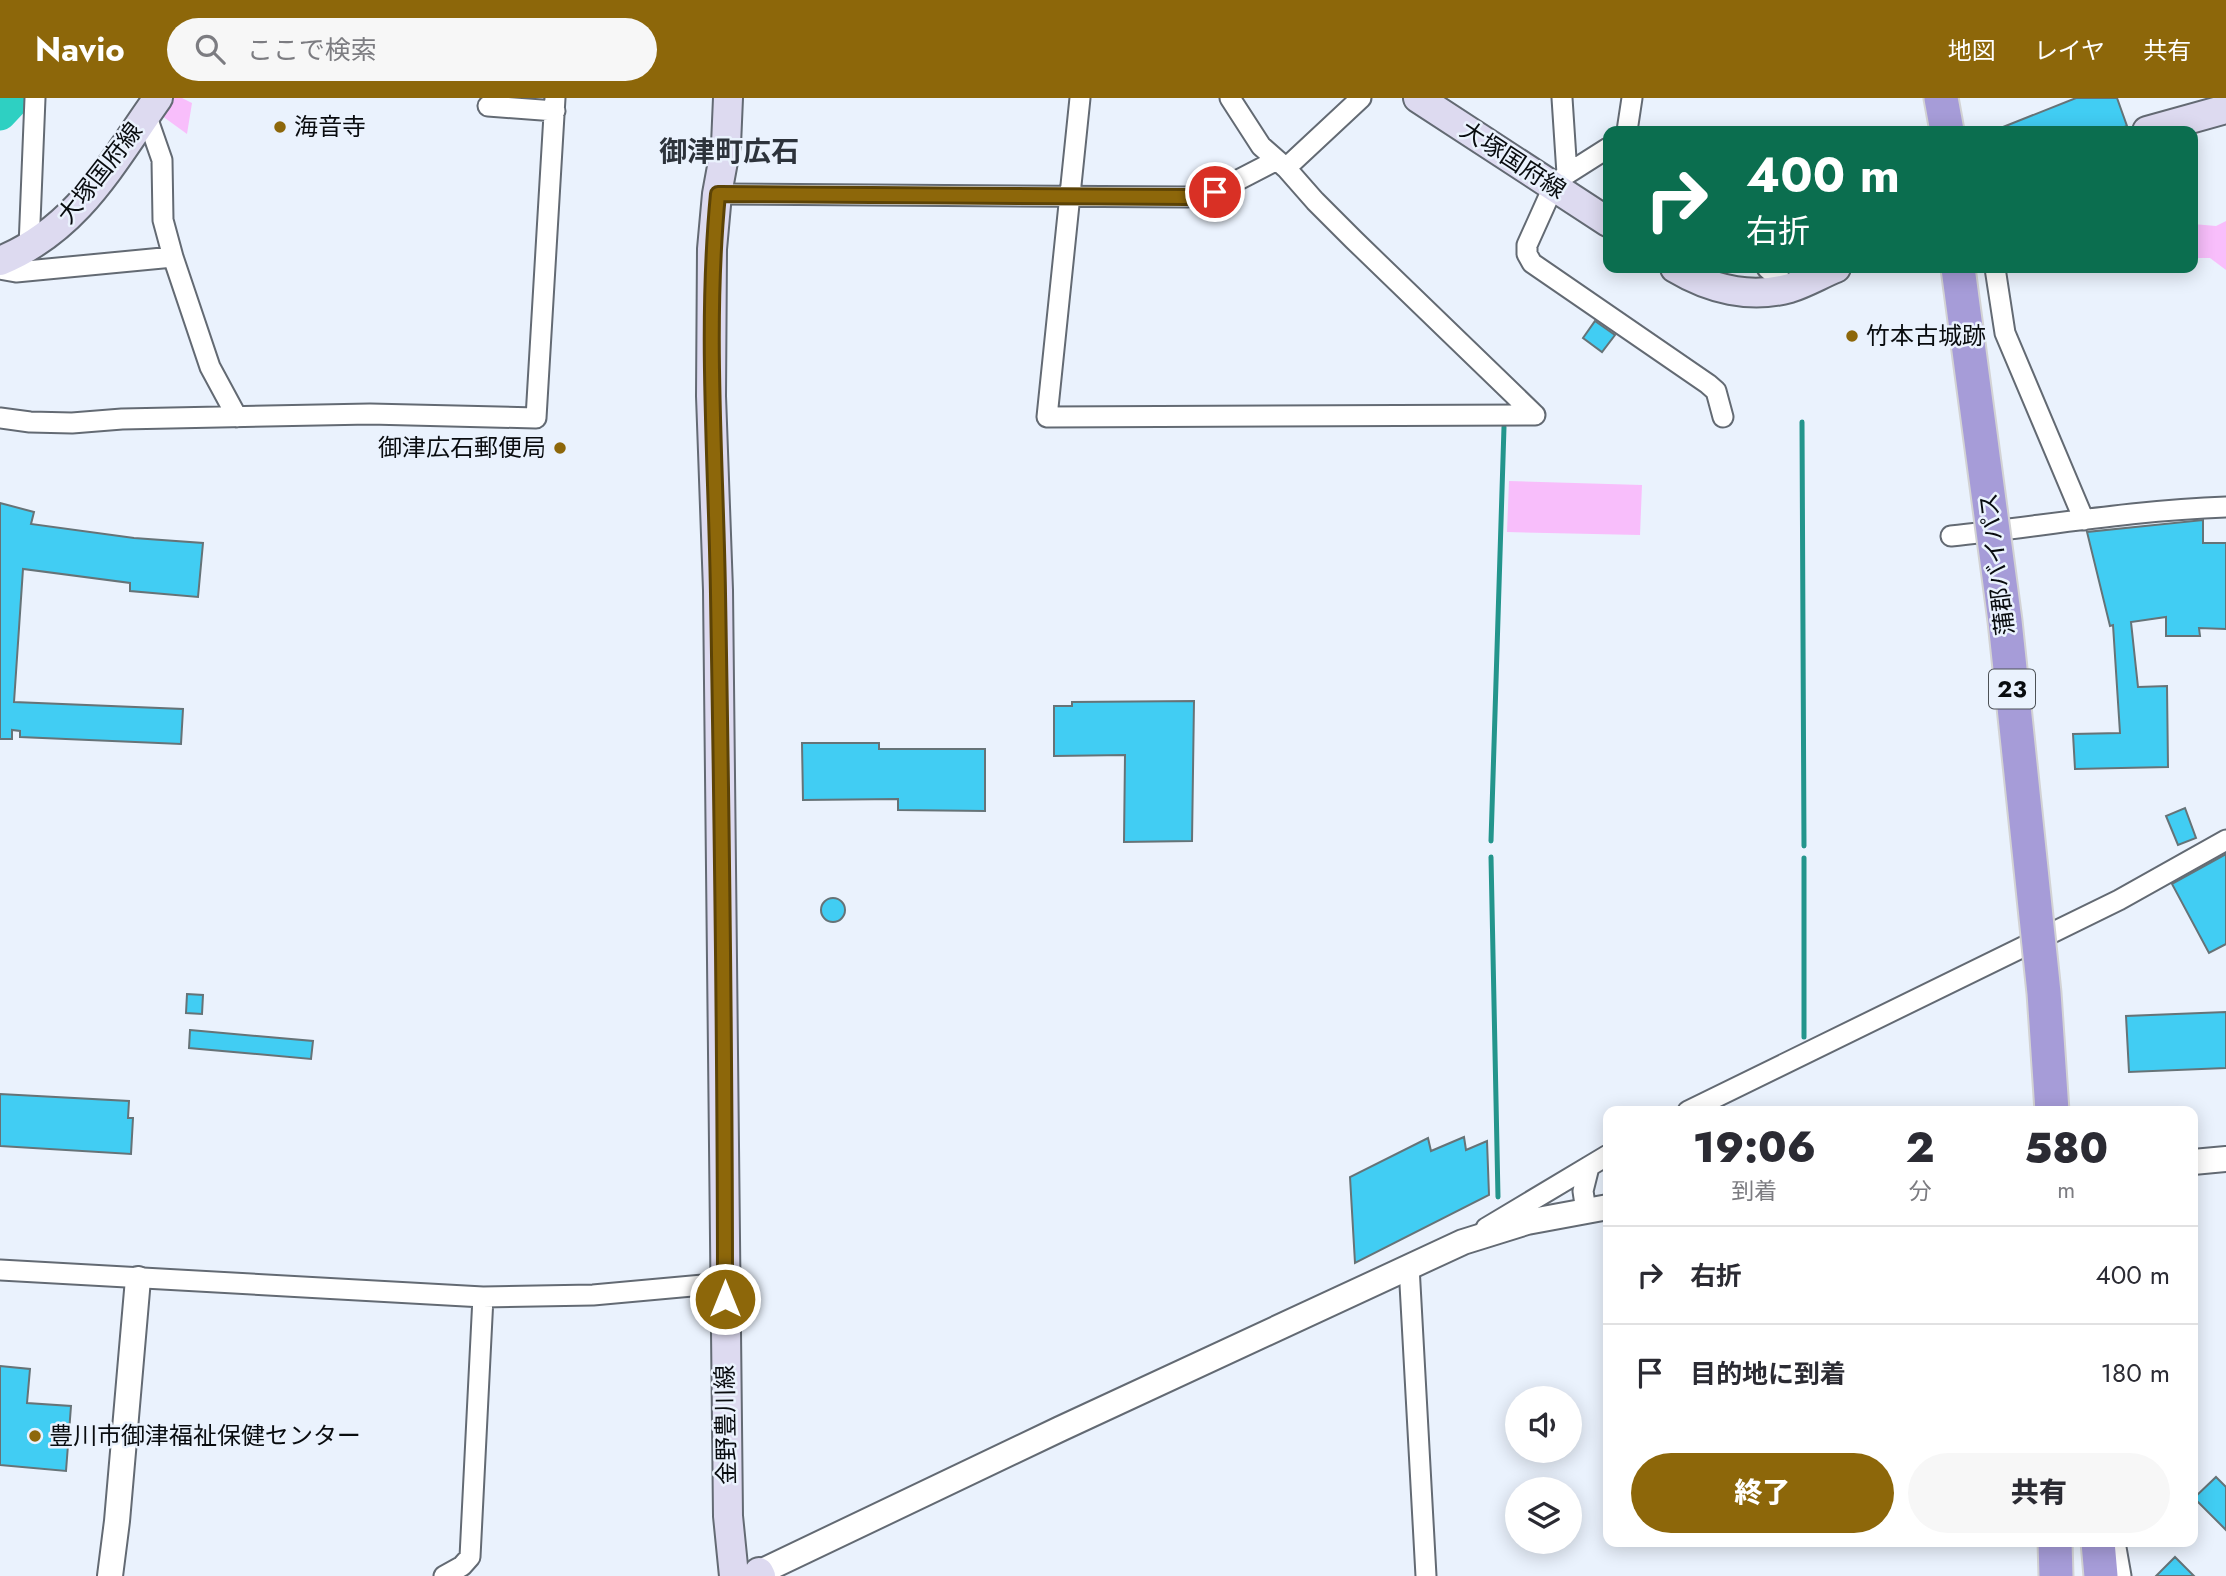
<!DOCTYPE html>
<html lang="ja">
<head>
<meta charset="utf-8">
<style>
  body { margin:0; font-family:Jost,"Noto Sans JP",sans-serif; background:#f7f7f7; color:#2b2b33; height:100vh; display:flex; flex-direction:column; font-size:26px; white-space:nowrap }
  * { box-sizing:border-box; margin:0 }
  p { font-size:23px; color:#7c7c81 }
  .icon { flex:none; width:38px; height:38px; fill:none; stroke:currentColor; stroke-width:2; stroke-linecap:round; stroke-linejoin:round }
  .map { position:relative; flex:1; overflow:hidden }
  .sheet { position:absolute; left:1603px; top:1008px; width:595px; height:441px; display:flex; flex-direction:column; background:#fff; border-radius:14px; box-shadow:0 4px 18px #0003 }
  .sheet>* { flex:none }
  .top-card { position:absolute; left:1603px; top:28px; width:595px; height:147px; border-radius:14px; box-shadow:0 4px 18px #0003; background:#0b6e4f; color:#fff; overflow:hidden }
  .tools { position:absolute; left:1505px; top:1288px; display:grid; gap:14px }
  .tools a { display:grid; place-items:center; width:77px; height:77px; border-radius:50%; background:#fff; box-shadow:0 4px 18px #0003; font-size:35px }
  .pin { position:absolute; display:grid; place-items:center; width:60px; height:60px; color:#fff; margin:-30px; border:4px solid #fff; border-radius:50%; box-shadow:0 2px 7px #0007 }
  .me { position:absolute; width:77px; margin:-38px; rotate:0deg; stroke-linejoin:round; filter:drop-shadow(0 0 5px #0008) }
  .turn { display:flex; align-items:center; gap:24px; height:147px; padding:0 28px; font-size:32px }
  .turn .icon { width:91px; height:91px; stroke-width:2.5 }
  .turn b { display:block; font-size:49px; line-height:60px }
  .eta { display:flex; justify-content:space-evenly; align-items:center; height:119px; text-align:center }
  .eta b { font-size:42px; font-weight:800; line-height:49px }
  .primary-button { display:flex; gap:14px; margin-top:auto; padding:14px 28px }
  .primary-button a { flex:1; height:80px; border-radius:42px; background:#8d670a; color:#fff; font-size:28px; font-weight:800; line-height:80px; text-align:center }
  .primary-button a+a { background:#f7f7f7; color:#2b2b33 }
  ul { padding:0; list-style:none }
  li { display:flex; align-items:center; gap:21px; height:98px; padding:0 28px; border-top:2px solid #e1e1e2 }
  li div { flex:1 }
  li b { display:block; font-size:26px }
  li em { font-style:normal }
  header { display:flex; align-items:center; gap:42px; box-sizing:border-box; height:98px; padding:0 35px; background:#8d670a; color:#fff }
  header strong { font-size:33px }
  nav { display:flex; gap:38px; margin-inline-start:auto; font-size:24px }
  .search { width:490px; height:63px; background:#f7f7f7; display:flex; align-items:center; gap:18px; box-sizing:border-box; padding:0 24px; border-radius:38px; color:#7c7c81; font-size:26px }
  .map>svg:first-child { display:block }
  .green { fill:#f8befb }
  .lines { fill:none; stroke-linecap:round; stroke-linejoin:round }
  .stream { stroke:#23958c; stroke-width:5 }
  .river { stroke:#2ed0c2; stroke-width:33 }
  .building { fill:#41cdf3; stroke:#667377; stroke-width:2 }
  .minor-casing { stroke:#636a73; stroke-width:23 }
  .tertiary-casing { stroke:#636a73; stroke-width:28 }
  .secondary-casing { stroke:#636a73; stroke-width:32 }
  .trunk-casing { stroke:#d3d3d4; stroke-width:37 }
  .minor { stroke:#fff; stroke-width:19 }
  .tertiary { stroke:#fff; stroke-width:24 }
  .secondary { stroke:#dddaf0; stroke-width:28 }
  .trunk { stroke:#a69cd8; stroke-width:33 }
  .trunk-bridge-casing { stroke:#d3d3d4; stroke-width:37; stroke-linecap:butt }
  .trunk-bridge { stroke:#a69cd8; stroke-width:33 }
  .route-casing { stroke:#5c4306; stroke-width:18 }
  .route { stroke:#8d670a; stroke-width:12 }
  .poi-dot { fill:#8d670a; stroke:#eaf2fd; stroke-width:2.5 }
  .labels { text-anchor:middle; stroke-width:5; stroke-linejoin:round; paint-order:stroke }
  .shield { fill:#eaf2fd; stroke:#4c5156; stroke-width:2 }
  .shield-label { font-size:23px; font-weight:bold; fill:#090c0f }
  .poi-label { font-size:24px; fill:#090c0f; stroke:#eaf2fd; text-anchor:start }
  .street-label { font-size:24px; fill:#090c0f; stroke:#eaf2fd }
  .quarter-label { font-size:28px; font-weight:bold; fill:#2d333b; stroke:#eaf2fd }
</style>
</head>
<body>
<header>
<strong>Navio</strong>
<div class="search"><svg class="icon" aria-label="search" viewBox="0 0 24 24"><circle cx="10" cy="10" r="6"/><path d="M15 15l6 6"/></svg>ここで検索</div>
<nav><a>地図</a><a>レイヤ</a><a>共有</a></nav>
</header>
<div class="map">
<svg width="2226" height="1478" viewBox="0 0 2226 1478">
  <rect width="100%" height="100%" fill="#eaf2fd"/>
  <path class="green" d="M 169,0 L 182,0 L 192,5 L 187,36 L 158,15 Z
    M 2226,123 L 2226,172 L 2210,160 L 2193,160 L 2193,126 L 2216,128 Z
    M 1509,383 L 1642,387 L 1640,437 L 1507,434 Z"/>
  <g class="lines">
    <path class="stream" d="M 1802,324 L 1804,748
      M 1491,743 L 1504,329
      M 1491,759 L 1498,1099
      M 1804,760 L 1804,939"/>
    <path class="river" d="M 0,16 L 15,0"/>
  </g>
  <path class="building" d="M 2076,0 L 2117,0 L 2127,28 L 2114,33 L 1993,33 Z
    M 1595,223 L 1615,237 L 1602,254 L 1583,240 Z
    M 0,405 L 34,414 L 31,426 L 134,440 L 203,445 L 198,499 L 130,493 L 130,485 L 23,471 L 14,604 L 183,611 L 181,646 L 20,639 L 20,633 L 12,632 L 12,641 L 0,641 Z
    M 2203,422 L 2203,445 L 2226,445 L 2226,531 L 2199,530 L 2200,538 L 2166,538 L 2166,519 L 2131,524 L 2138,589 L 2167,588 L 2168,669 L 2075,671 L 2073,636 L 2120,635 L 2113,527 L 2110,528 L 2087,434 Z
    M 1194,603 L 1192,743 L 1124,744 L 1125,657 L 1054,658 L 1054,608 L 1072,608 L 1072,604 Z
    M 802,645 L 879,645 L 879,651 L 985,651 L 985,713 L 898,712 L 898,701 L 803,702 Z
    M 2185,710 L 2196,740 L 2178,747 L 2166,718 Z
    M 2226,756 L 2226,846 L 2209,855 L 2172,786 Z
    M821 812a12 12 0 1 1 24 0a12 12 0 1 1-24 0Z
    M 187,896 L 203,897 L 202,916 L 186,915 Z
    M 2226,914 L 2226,970 L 2129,974 L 2126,918 Z
    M 190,932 L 313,943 L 311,961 L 189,950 Z
    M 0,996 L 129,1003 L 128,1020 L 133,1020 L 131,1056 L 0,1048 Z
    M 1464,1039 L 1466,1052 L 1487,1043 L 1489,1097 L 1355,1165 L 1350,1079 L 1428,1040 L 1431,1053 Z
    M 0,1268 L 30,1271 L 27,1305 L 71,1308 L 66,1373 L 0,1367 Z
    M 2216,1379 L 2226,1389 L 2226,1432 L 2194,1400 Z
    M 2175,1459 L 2194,1478 L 2156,1478 Z"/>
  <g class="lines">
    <g class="minor-casing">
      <path id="minor" d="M 1080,0 L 1047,319 L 1535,317
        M 1230,0 L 1261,48 L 1286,70 L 1315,103 L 1354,142 L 1535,317
        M 1562,0 L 1567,76
        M 488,8 L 555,13
        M 146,16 L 162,62 L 163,122 L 173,159 L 210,269 L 237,319
        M 1627,33 L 1632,0
        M 1608,50 L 1567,76 L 1554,87 L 1527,147 L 1527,156 L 1532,165 L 1708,286 L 1716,293 L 1723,319
        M 1286,70 L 1361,0
        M 717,96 L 1187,99 L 1215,94 L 1275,63
        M 29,149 L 35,0
        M 1767,170 L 1790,190
        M 1995,170 L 2005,235 L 2084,422
        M 0,171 L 16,174 L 173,159
        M 0,320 L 30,324 L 72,325 L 122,321 L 370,316 L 536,320 L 555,0
        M 1951,438 C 2043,428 2134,412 2226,409
        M 1688,1013 L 2119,802 L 2226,742
        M 1586,1113 L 1583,1093 L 1589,1069
        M 1486,1130 L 1608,1057
        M 1409,1168 L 1426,1478
        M 0,1172 L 483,1199 L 593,1197 L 725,1185
        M 2115,1444 L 2121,1478
        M 444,1478 L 462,1468 L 470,1459 L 483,1199"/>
    </g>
    <g class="tertiary-casing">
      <path id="tertiary" d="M 2193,1064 L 2226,1061
        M 110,1478 L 117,1423 L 138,1181
        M 752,1478 L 1060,1331 L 1463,1144 L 1527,1124 L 1608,1109"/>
    </g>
    <g class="secondary-casing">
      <path id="secondary" d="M 728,0 L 726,47 L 717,96 L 712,151 L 711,298 L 718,492 L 728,1418 L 734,1478
        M 1418,0 L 1608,124
        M 2147,33 L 2226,11
        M 0,163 C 78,131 111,66 158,0
        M 1675,170 C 1710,191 1750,201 1790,190 C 1806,185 1821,176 1836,170
        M 759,1474 L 761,1478"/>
    </g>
    <g class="trunk-casing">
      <path id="trunk" d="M 1941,0 L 1947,33
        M 2055,1444 L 2056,1478
        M 2098,1444 L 2101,1478"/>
    </g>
    <use href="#minor" class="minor"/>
    <use href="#tertiary" class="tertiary"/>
    <use href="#secondary" class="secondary"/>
    <use href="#trunk" class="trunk"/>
    <g class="trunk-bridge-casing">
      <path id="trunk-bridge" d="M 1958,170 L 2005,523 L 2044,895 L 2052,1013"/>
    </g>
    <use href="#trunk-bridge" class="trunk-bridge"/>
  </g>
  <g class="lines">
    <g class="route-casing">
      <path id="route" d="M 725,1201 C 725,966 722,731 718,496 C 716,363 705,230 718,96 L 1187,99 L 1215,94"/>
    </g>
    <use href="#route" class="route"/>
  </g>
  <g class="poi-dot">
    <circle cx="280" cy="29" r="7"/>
    <circle cx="1852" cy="238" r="7"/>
    <circle cx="560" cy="350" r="7"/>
    <circle cx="35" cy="1338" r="7"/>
  </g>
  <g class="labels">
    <rect class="shield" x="1989" y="571.5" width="46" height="39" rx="5"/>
    <g class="shield-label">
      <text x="2012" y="599">23</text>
    </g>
    <g class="poi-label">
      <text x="294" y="37">海音寺</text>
      <text x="1866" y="246">竹本古城跡</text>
      <text x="546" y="358" text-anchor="end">御津広石郵便局</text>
      <text x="49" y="1346">豊川市御津福祉保健センター</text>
    </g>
    <g class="street-label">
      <text transform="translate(1513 62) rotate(33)" y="8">大塚国府線</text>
      <text transform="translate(100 75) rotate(-52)" y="8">大塚国府線</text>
      <text transform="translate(1997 466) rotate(-97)" y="8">蒲郡バイパス</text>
      <text transform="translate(726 1327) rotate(-91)" y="8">金野豊川線</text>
    </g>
    <g class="quarter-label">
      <text x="729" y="63">御津町広石</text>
    </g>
  </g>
</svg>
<div class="tools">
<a><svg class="icon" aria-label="sound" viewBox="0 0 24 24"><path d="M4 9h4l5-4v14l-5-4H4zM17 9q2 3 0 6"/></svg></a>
<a><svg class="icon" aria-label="layers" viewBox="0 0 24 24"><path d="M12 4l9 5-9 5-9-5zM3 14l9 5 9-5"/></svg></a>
</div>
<div class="pin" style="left:1215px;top:94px;background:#d93025"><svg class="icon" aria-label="arrive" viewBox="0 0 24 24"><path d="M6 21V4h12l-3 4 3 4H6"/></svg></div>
<svg class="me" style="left:725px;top:1201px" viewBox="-20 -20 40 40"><circle r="17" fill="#8d670a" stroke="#fff" stroke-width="3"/><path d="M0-11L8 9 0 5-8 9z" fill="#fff"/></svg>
<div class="top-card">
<div class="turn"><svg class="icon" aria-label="right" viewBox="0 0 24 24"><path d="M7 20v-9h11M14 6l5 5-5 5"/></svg><div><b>400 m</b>右折</div></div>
</div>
<section class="sheet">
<div class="eta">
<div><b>19:06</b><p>到着</p></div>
<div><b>2</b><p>分</p></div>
<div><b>580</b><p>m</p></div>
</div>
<ul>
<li><svg class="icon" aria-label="right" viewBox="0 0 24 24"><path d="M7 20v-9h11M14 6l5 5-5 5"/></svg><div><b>右折</b></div><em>400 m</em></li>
<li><svg class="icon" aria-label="arrive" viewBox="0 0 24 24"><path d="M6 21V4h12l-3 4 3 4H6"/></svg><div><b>目的地に到着</b></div><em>180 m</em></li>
</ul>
<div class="primary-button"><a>終了</a><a>共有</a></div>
</section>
</div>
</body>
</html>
